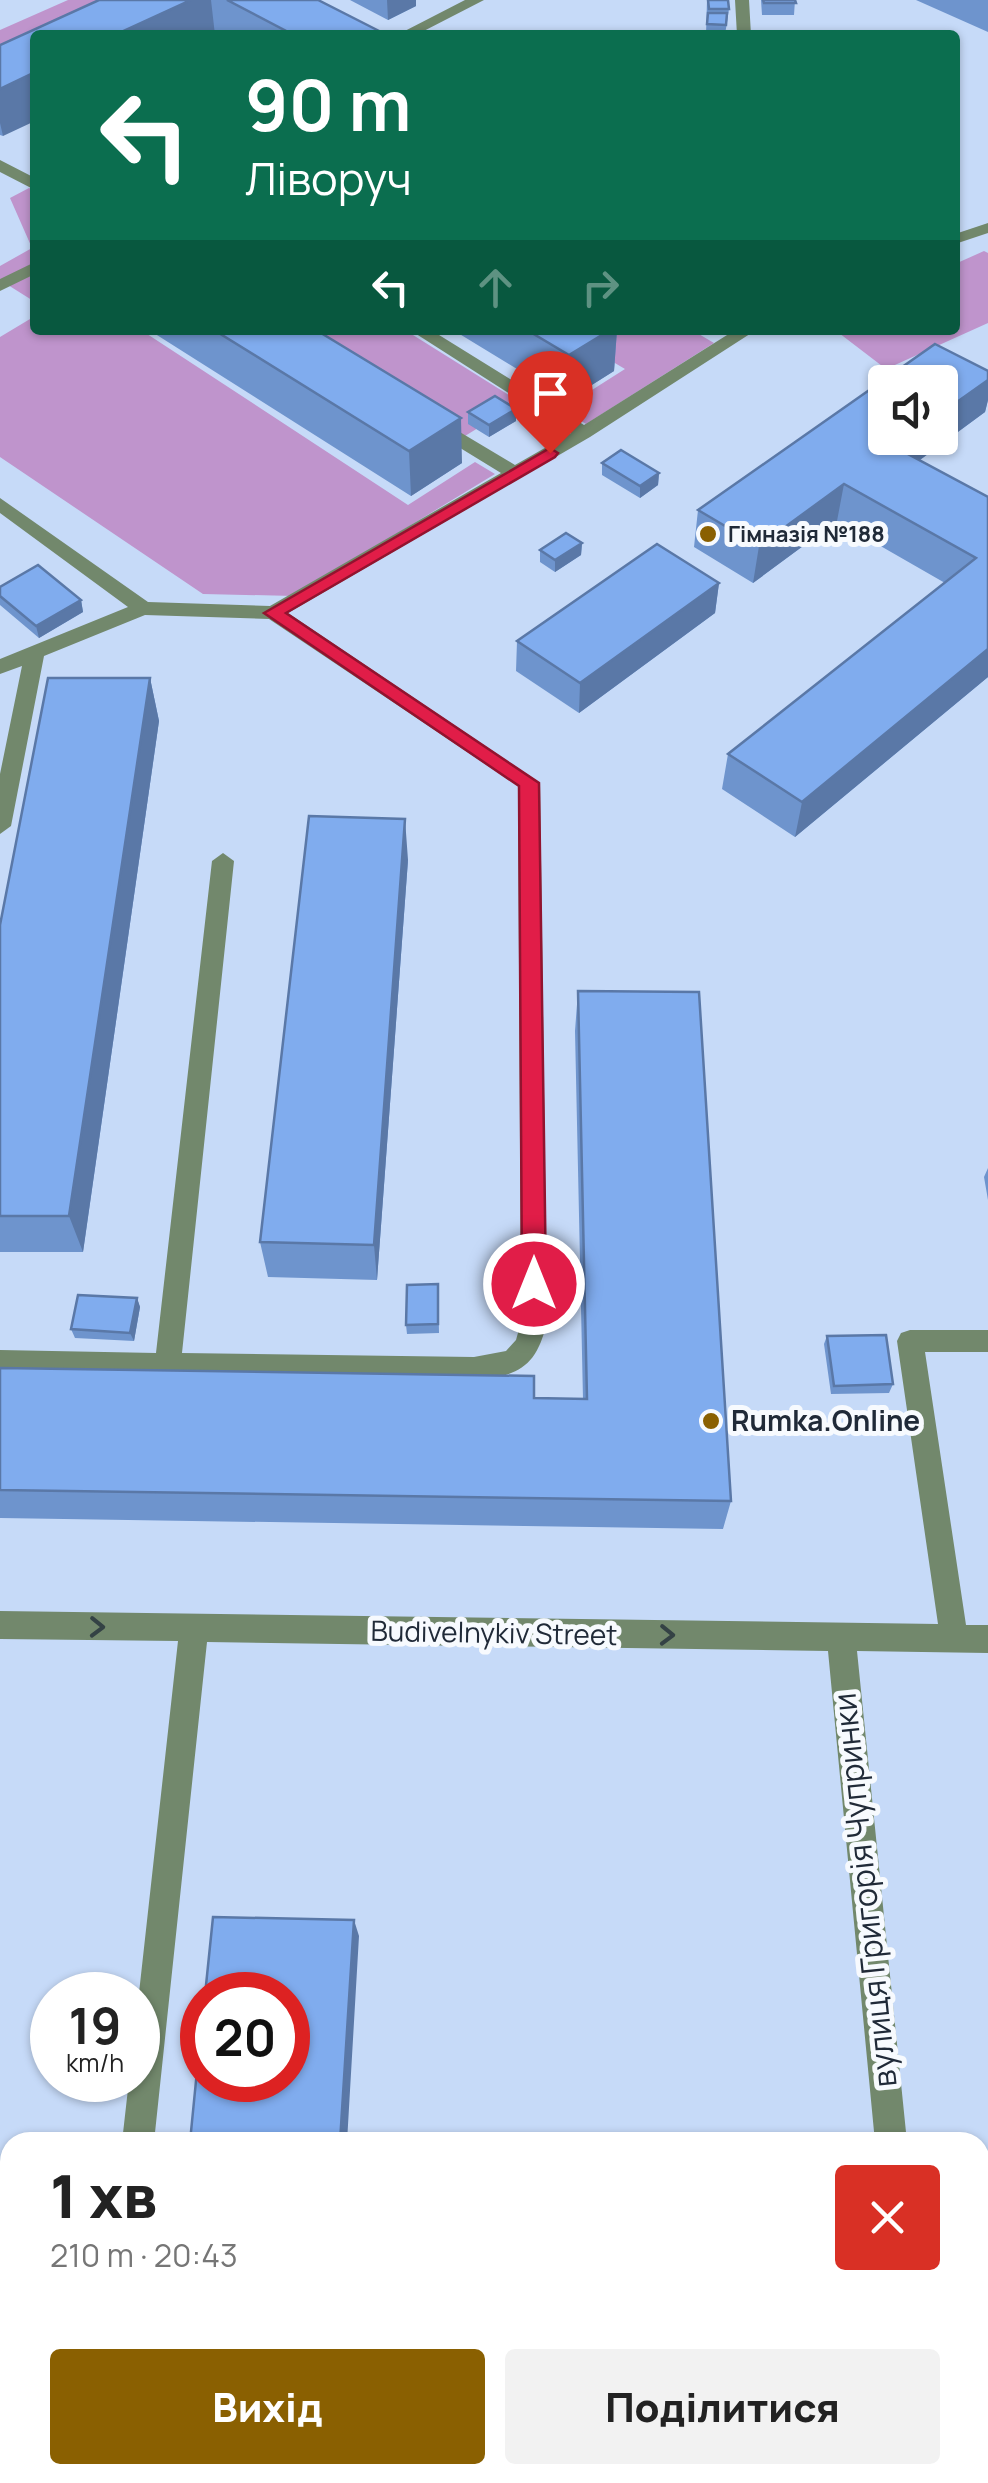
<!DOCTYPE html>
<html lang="uk">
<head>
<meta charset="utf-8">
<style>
  body { margin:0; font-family:Manrope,sans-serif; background:#f2f2f2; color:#222; height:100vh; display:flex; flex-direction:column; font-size:38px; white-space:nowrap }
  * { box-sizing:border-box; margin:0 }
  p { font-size:32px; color:#767676 }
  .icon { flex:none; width:55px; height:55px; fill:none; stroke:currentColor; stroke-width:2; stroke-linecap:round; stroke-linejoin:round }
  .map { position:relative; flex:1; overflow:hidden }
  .details { position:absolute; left:0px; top:2132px; width:990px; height:352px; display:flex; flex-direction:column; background:#fff; border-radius:30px 30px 0 0; box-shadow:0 2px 8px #0004 }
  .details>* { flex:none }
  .top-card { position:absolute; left:30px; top:30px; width:930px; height:305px; border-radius:10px; box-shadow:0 2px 8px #0004; background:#0b6e4f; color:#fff; overflow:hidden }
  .fabs { position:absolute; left:868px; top:365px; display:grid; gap:20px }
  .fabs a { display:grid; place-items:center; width:90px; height:90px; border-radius:10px; background:#fff; box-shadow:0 2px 8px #0004; font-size:50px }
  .speed { position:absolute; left:30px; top:1972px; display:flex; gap:20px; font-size:50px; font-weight:700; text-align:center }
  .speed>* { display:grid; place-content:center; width:130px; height:130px; border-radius:50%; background:#fff; box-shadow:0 2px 8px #0004; line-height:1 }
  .speed small { font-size:25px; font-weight:400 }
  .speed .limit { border:15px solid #d22; background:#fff; color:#111 }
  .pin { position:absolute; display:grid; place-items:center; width:85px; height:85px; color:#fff; margin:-102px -42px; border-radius:50% 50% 50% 0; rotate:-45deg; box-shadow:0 0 10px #0007 }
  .pin .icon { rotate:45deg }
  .me { position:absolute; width:110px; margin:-55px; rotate:0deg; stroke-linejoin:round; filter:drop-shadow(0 0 8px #0008) }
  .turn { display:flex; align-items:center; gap:35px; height:210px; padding:0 50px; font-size:45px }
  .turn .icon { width:130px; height:130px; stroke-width:2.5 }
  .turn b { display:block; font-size:70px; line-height:85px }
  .lanes { display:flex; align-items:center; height:95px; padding:0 50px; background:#0003; justify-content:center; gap:50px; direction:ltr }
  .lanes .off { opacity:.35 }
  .round { display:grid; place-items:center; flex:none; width:105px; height:105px; border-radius:10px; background:#f2f2f2 }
  .head { display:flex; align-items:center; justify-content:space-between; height:170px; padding:0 50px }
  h1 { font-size:60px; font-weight:800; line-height:75px }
  .primary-button { display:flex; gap:20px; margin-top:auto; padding:20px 50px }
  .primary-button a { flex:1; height:115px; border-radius:10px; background:#8a6001; color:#fff; font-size:40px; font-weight:800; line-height:115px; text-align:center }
  .primary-button a+a { background:#f2f2f2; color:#222 }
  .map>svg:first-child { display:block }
  .green { fill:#bf94cc }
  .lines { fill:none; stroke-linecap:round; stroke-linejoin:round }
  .minor { fill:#72886c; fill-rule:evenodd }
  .wall { fill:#6e94cd }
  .shaded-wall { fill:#5a78a7 }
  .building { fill:#80acee; stroke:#5a78a7; stroke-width:2.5 }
  .oneway { stroke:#344245 }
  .route { fill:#e11d48; stroke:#92132f; stroke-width:2.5 }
  .poi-dot { fill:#8a6001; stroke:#f7fafe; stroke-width:4 }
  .labels { text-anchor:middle; stroke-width:10; stroke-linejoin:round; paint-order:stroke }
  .far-poi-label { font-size:22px; font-weight:bold; fill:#202a38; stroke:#f7fafe; text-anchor:start }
  .poi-label { font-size:28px; font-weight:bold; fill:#202a38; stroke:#f7fafe; text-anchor:start }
  .street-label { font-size:28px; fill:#202a38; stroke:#f7fafe }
  .near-street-label { font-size:32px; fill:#202a38; stroke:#f7fafe }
</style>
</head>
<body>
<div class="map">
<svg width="988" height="2483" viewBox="0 0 988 2483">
  <rect width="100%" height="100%" fill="#c6daf8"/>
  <path class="green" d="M 68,0 L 194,0 L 35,35 L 0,88 L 0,30 Z
    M 29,188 L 35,191 L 35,302 L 0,280 L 0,266 L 32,248 L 10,198 Z
    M 984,251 L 988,253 L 988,323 L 886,369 L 835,330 L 955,330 L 955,264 Z
    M 35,316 L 35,330 L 141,330 L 408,505 L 475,462 L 495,474 L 294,596 L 203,594 L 0,457 L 0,337 Z
    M 291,330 L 405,330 L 520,402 L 465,436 Z
    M 559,330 L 692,330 L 714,343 L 586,424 L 562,409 L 625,369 Z"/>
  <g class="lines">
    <path class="minor" d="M 465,0 L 484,0 L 416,35 L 397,35 Z
      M 735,0 L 749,0 L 751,35 L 737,35 Z
      M 0,160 L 35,178 L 35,190 L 0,172 Z
      M 988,223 L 988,233 L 955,244 L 955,234 Z
      M 35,262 L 35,274 L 0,291 L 0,279 Z
      M 410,330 L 431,330 L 584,425 L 735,330 L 756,330 L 590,437 L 288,613 L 540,783 L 547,1322 C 536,1368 519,1375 474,1381 L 0,1374 L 0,1350 L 156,1353 L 212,861 L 223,853 L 234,861 L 182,1353 L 474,1357 L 506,1351 L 516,1340 L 521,1322 L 518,786 L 269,619 L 145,615 L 44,656 L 11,826 L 0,834 L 0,774 L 22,666 L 0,674 L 0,659 L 128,607 L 0,513 L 0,498 L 148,602 L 270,606 L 501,473 L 426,427 L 426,419 L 438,419 L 515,465 L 571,433 Z
      M 910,1330 L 988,1330 L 988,1352 L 925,1352 L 966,1625 L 988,1625 L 988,1653 L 857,1651 L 907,2142 L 875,2142 L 828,1651 L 207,1642 L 154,2142 L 122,2142 L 129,2080 L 138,2080 L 138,2002 L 178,1641 L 0,1639 L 0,1611 L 938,1624 L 897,1341 L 901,1333 Z
      M 83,2475 L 119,2475 L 118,2483 L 82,2483 Z
      M 907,2475 L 943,2475 L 943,2483 L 907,2483 Z"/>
  </g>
  <path class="wall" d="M 99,0 L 318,0 L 387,35 L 35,35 L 3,136 L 0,135 L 0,45 Z
    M 350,0 L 416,0 L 416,6 L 388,20 Z
    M 707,0 L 728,0 L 729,9 L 725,35 L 706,35 Z
    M 761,0 L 795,0 L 794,15 L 762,15 Z
    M 916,0 L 988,0 L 988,32 Z
    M 149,330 L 316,330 L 462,463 L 411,496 Z
    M 453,330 L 617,330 L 614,371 L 568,400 Z
    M 988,371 L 988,400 L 985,412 L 920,460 L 988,497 L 988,677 L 795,837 L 722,789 L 728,754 L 945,583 L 837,521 L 753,583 L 694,547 L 698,510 Z
    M 468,412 L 516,421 L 489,437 L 468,424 Z
    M 602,463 L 659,473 L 658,485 L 640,498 L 602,475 Z
    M 582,543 L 581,555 L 555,572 L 540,562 L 540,550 Z
    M 719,583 L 715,613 L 579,713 L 516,671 L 517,641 Z
    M 0,587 L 81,600 L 83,612 L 39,638 L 0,605 Z
    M 150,678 L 159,721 L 83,1252 L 0,1252 L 0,925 Z
    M 408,860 L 377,1280 L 268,1277 L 260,1242 Z
    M 578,991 L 731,1501 L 723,1529 L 0,1518 L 0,1368 L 534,1398 L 583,1399 L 575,1031 Z
    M 988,1168 L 988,1200 L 984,1177 Z
    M 438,1284 L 439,1333 L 407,1334 L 406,1325 Z
    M 137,1298 L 140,1307 L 134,1341 L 75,1338 L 71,1329 Z
    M 827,1336 L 893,1384 L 889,1393 L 831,1394 L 824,1344 Z"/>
  <path class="shaded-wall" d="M 191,0 L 211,0 L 215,35 L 115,35 Z
    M 387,0 L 416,0 L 416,6 L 388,20 Z
    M 35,72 L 35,121 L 3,136 L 0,123 L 0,89 Z
    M 610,330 L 617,330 L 614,371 L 568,400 L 569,355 Z
    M 988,380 L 988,400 L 985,412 L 887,484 L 895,447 L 908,438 L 940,438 L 940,414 Z
    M 516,409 L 516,421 L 489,437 L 489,425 Z
    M 461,418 L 462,463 L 411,496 L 409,451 Z
    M 659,473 L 658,485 L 640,498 L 640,486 Z
    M 844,484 L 837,521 L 753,583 L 759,546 Z
    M 582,543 L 581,555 L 555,572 L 555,560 Z
    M 719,583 L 715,613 L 579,713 L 580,683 Z
    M 81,600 L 83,612 L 39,638 L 36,626 Z
    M 988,649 L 988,677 L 795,837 L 802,802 Z
    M 150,678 L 159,721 L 83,1252 L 69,1216 Z
    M 405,819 L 408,860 L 377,1280 L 374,1245 Z
    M 137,1298 L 140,1307 L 134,1341 L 130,1333 Z
    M 354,1920 L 359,1936 L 347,2142 L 340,2142 Z
    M 320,2475 L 327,2475 L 327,2483 L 319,2483 Z"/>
  <path class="building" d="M 99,0 L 191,0 L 115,35 L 35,35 L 35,72 L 0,89 L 0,45 Z
    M 227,0 L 318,0 L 387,35 L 294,35 Z
    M 708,0 L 728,0 L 729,9 L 709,9 Z
    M 763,0 L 795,0 L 796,3 L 764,3 Z
    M 708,13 L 727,13 L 726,25 L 707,24 Z
    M 214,330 L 316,330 L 461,418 L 409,451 Z
    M 527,330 L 610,330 L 569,355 Z
    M 935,344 L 988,371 L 988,380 L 940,414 L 940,382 L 885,382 L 885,438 L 908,438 L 895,447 L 988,497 L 988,649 L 802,802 L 728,754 L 976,558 L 844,484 L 759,546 L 698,510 Z
    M 495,396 L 516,409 L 489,425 L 468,412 Z
    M 621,450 L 659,473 L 640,486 L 602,463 Z
    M 566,533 L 582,543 L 555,560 L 540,550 Z
    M 657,544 L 719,583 L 580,683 L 517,641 Z
    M 38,565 L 81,600 L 36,626 L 0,596 L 0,587 Z
    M 48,678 L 150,678 L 69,1216 L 0,1216 L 0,925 Z
    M 309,816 L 405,819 L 374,1245 L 260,1242 Z
    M 578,991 L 699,992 L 731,1501 L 0,1490 L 0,1368 L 534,1376 L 534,1398 L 587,1399 Z
    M 438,1284 L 438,1324 L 406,1325 L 407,1285 Z
    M 78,1295 L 137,1298 L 130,1333 L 71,1329 Z
    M 886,1335 L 893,1384 L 834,1386 L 827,1336 Z
    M 213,1917 L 354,1920 L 340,2142 L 190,2142 L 202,2020 L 202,2080 L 288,2080 L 288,1995 L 205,1995 Z
    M 157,2475 L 320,2475 L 319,2483 L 156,2483 Z"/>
  <defs><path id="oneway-chevron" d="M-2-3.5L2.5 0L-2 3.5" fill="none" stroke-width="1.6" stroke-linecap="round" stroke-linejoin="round" transform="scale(2.5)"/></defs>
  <g class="oneway">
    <use href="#oneway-chevron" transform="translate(97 1627) rotate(1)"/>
    <use href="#oneway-chevron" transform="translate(667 1635) rotate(1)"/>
  </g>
  <path class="route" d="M 550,448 L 558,453 L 555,457 L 286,613 L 539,783 L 546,1284 L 542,1291 L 526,1291 L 522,1284 L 519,786 L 264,613 Z"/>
  <g class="poi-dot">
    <circle cx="708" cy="534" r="10"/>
    <circle cx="711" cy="1421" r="10"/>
  </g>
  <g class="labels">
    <g class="far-poi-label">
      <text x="728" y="542">Гімназія №188</text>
    </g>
    <g class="poi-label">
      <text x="731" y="1431">Rumka.Online</text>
    </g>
    <g class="street-label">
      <text transform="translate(494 1633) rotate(1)" y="10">Budivelnykiv Street</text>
    </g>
    <g class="near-street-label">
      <text transform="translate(865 1890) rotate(-96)" y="11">вулиця Григорія Чупринки</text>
    </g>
  </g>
</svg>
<div class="fabs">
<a><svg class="icon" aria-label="sound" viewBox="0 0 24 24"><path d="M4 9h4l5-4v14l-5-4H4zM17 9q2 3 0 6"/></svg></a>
</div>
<div class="speed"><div>19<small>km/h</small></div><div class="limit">20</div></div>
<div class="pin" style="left:550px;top:453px;background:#d93025"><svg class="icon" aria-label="arrive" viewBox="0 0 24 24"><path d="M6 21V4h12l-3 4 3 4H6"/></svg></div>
<svg class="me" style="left:534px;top:1284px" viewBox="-20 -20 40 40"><circle r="17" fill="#e11d48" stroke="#fff" stroke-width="3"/><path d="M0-11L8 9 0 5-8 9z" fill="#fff"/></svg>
<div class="top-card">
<div class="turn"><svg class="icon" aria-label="left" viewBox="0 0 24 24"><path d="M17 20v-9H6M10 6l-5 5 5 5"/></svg><div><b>90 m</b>Ліворуч</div></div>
<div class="lanes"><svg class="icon" aria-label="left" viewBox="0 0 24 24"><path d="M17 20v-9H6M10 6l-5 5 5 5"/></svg><svg class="icon off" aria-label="ahead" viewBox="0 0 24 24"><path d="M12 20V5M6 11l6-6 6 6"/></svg><svg class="icon off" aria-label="right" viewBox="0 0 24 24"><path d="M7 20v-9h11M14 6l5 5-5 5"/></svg></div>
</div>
<section class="details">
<div class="head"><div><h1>1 хв</h1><p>210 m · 20:43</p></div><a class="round" style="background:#d93025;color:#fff"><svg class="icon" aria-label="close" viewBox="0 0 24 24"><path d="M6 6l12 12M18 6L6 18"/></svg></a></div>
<div class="primary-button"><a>Вихід</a><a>Поділитися</a></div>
</section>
</div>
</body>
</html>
